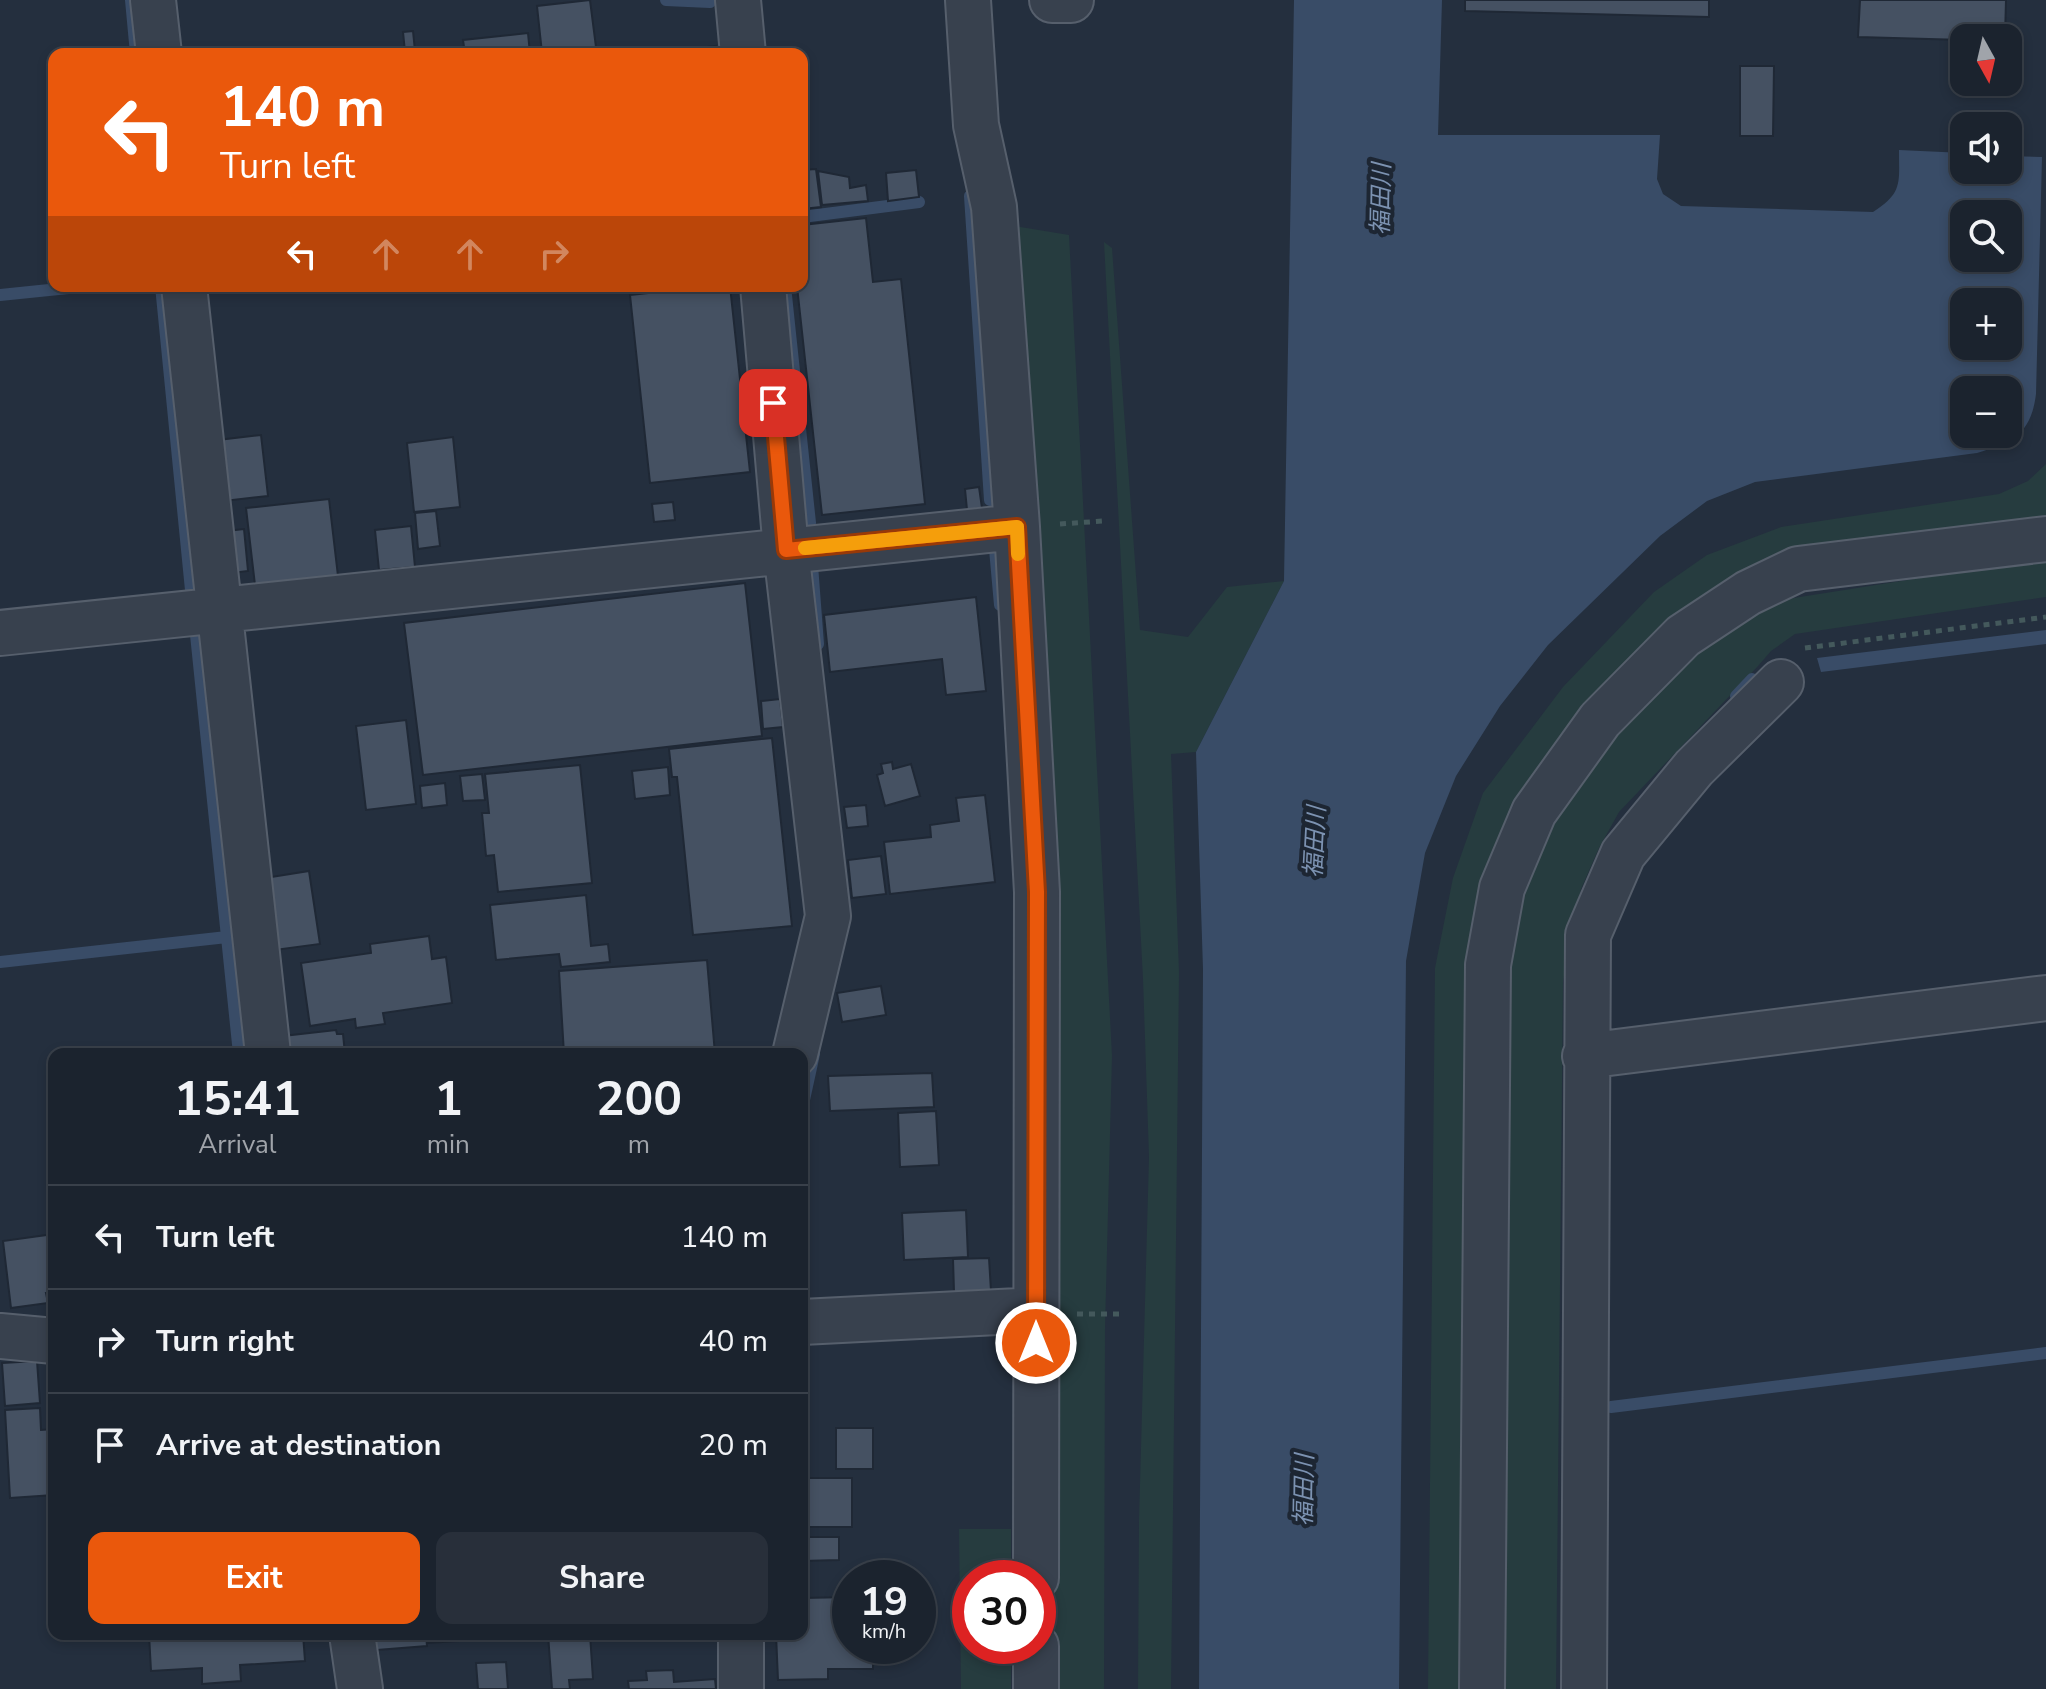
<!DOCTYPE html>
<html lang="en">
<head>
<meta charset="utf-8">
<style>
  body { margin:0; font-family:"Nunito Sans","Noto Sans JP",sans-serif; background:#282f3a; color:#f1f3f6; height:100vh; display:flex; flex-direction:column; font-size:30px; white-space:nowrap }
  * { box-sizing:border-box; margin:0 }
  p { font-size:26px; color:#a0a4aa }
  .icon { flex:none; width:44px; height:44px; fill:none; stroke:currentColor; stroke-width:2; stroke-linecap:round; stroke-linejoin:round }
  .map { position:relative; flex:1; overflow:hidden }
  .sheet { position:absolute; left:48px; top:1048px; width:760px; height:592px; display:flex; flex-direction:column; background:#1b232e; border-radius:16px; box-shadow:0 4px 12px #0003,0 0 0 2px #39404a }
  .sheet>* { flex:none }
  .banner { position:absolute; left:48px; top:48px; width:760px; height:244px; border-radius:16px; box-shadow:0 4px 12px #0003,0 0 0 2px #39404a; background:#ea580c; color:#fff; overflow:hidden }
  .needle { width:52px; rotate:172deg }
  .tools { position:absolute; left:1950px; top:24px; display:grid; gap:16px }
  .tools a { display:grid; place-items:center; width:72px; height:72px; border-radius:16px; background:#1b232e; box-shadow:0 4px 12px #0003,0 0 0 2px #39404a; font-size:40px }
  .speed { position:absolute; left:832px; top:1560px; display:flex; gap:16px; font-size:40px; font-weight:700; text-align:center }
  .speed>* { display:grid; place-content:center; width:104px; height:104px; border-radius:50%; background:#1b232e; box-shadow:0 4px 12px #0003,0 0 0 2px #39404a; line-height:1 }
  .speed small { font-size:20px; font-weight:400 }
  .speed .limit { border:12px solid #d22; background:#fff; color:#111 }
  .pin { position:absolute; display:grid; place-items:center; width:68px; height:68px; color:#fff; margin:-34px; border-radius:16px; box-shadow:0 4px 12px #0006 }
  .me { position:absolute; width:88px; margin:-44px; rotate:0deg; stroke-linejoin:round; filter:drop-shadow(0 0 6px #0008) }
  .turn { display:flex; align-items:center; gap:28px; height:168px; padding:0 40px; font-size:36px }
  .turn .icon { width:104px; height:104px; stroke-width:2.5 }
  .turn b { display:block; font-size:56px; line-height:68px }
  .lanes { display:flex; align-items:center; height:76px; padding:0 40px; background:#0003; justify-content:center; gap:40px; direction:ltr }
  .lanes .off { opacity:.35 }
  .eta { display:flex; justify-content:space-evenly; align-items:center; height:136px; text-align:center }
  .eta b { font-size:48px; font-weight:700; line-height:56px }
  .button { display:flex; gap:16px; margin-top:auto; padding:16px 40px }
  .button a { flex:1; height:92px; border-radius:16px; background:#ea580c; color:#fff; font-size:32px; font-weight:700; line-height:92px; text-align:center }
  .button a+a { background:#282f3a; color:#f1f3f6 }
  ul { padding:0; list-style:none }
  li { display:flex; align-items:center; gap:24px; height:104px; padding:0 40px; border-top:2px solid #39404a }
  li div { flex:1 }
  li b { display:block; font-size:30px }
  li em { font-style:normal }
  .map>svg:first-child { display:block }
  .green { fill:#263c3f }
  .water { fill:#394c67; fill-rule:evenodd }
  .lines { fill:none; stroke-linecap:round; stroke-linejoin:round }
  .stream { stroke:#394c67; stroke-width:12 }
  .building { fill:#455162; stroke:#1f2835; stroke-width:2 }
  .minor-casing { stroke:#565f6c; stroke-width:48 }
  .path { stroke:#44595c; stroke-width:5; stroke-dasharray:6 6; stroke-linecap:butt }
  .minor { stroke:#38414e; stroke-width:44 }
  .route-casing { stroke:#983908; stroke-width:20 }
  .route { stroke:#ea580c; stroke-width:14 }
  .slow { stroke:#f59e0b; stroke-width:14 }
  .labels { text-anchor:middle; stroke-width:8; stroke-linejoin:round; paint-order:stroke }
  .water-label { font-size:24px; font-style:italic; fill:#7c92b1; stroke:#1d2633 }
</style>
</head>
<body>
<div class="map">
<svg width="2046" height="1689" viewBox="0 0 2046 1689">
  <rect width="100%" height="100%" fill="#242f3e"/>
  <path class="green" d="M 1009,225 L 1069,235 L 1112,1056 L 1105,1328 L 1104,1689 L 1048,1689 L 1050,896 Z
    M 1104,242 L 1112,248 L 1140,630 L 1188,637 L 1227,587 L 1284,581 L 1196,752 L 1171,754 L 1179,972 L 1171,1689 L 1138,1689 L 1139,1521 L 1149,1157 L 1143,979 Z
    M 2046,464 L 2046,518 L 1790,554 L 1519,808 L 1463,1689 L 1428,1689 L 1435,968 L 1453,878 L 1483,793 L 1563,687 L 1654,592 L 1707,555 L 1781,527 L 1999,494 L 2028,481 Z
    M 2046,558 L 2046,597 L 1795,634 L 1771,651 L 1758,666 L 1619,812 L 1599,848 L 1581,889 L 1570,934 L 1563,982 L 1556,1689 L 1496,1689 L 1501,1022 L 1523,878 L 1554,820 L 1604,740 L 1684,662 L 1769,602 Z
    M 959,1529 L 1011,1529 L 1011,1578 L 970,1578 L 970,1646 L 1011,1646 L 1011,1689 L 961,1689 Z"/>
  <path class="water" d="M 1294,0 L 1442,0 L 1438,135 L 1660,135 L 1657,179 L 1663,194 L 1681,206 L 1873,212 C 1903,193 1899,183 1899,150 L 1964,153 L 1964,170 L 2008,170 L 2008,156 L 2042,157 L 2036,394 C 2031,434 2013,442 1977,453 L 1755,482 L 1707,501 L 1660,536 L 1548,645 L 1500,706 L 1456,776 L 1425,853 L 1406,961 L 1399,1689 L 1199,1689 L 1203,969 L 1196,752 L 1284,581 ZM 1964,214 L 2008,214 L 2008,258 L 1964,258 ZM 1964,302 L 2008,302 L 2008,346 L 1964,346 ZM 1964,390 L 2008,390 L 2008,434 L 1964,434 Z
    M 2046,630 L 2046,644 L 1821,672 L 1817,658 Z"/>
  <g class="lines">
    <path class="stream" d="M 131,0 L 136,54
      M 666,0 L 710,2
      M 970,196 L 990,500
      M 802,217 L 919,202
      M 161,286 L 191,590
      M 785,286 L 810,523
      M 0,295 L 88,286
      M 995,549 L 1000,605
      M 812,565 L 818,644
      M 195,625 L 239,1054
      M 1736,696 L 1752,679
      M 0,962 L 227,937
      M 802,1109 L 814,1054
      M 1611,1407 L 2046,1353"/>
  </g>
  <path class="building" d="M 590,0 L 596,47 L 542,53 L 537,6 Z
    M 1465,0 L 1709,0 L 1709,17 L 1465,11 Z
    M 1860,0 L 2006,0 L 2005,38 L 1964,40 L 1858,37 Z
    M 413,31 L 415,51 L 405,52 L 403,32 Z
    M 528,33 L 530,54 L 465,54 L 463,40 Z
    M 716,46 L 716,54 L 669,54 L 669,52 Z
    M 657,48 L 657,54 L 603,54 Z
    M 1740,66 L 1774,66 L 1773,136 L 1740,136 Z
    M 816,169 L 821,207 L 802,209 L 802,170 Z
    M 916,170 L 919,197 L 888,201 L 886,173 Z
    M 818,171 L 849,177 L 850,188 L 866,185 L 868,201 L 822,205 Z
    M 866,218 L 873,282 L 901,279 L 925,504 L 822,515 L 797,286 L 802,286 L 802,225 Z
    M 712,286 L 730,286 L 750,472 L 650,483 L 630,295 Z
    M 261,435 L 268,496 L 224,501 L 218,440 Z
    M 453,437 L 460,507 L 414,512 L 407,443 Z
    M 979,487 L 982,508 L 967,510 L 965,489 Z
    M 329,499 L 338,576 L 255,585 L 246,508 Z
    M 673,502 L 675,520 L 654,522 L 652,504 Z
    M 436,511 L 440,546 L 418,549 L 415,513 Z
    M 411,526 L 415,567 L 379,570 L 375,530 Z
    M 244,529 L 248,571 L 232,573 L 227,531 Z
    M 745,583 L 762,736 L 423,775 L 404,623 Z
    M 976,597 L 986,691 L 946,695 L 942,659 L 830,672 L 824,615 Z
    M 780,699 L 783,727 L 763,729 L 761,701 Z
    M 406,720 L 416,804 L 366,810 L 356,726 Z
    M 772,738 L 792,926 L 693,935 L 677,777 L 672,777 L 669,749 Z
    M 892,762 L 893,769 L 911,764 L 920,796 L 885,806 L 877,775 L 883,773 L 881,764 Z
    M 580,765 L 592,883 L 498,892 L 494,855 L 486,856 L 482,813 L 489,813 L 485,774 Z
    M 668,767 L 670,795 L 635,799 L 632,771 Z
    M 482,774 L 485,800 L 463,801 L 460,776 Z
    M 445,783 L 447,805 L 422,808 L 420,786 Z
    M 985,795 L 995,882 L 890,894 L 884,842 L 931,837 L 930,825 L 959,821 L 956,798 Z
    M 866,805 L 868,826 L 847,828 L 844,807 Z
    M 881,856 L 886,894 L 852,898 L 848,860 Z
    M 309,871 L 320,944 L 275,950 L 265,878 Z
    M 586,895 L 591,946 L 608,944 L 610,962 L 561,967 L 559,954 L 496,960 L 490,905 Z
    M 429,936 L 432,959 L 446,957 L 452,1003 L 383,1013 L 385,1024 L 356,1028 L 355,1019 L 310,1026 L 301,963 L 371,953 L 370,944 Z
    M 707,960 L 715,1054 L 564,1054 L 559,971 Z
    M 881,986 L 886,1015 L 842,1022 L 837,993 Z
    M 336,1030 L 337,1034 L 343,1034 L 345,1054 L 285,1054 L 283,1036 Z
    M 932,1073 L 934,1107 L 830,1111 L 828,1076 Z
    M 936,1111 L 939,1165 L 900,1167 L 898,1113 Z
    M 966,1210 L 968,1257 L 904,1260 L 902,1213 Z
    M 54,1234 L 54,1293 L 46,1293 L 48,1303 L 11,1308 L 3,1241 Z
    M 989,1258 L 991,1291 L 954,1292 L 953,1259 Z
    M 37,1361 L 40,1403 L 5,1406 L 2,1363 Z
    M 40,1408 L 41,1430 L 54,1429 L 54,1495 L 10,1498 L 5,1410 Z
    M 836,1428 L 873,1428 L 873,1469 L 836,1469 Z
    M 802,1478 L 852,1478 L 852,1527 L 802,1527 Z
    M 802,1537 L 839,1537 L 839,1560 L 802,1561 Z
    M 850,1597 L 850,1646 L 873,1646 L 873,1669 L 828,1669 L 828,1679 L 778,1680 L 776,1634 L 802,1634 L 802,1598 Z
    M 149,1634 L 303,1634 L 305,1661 L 240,1665 L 241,1681 L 202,1684 L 202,1668 L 151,1671 Z
    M 363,1634 L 426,1634 L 427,1646 L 364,1651 Z
    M 427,1634 L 473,1634 L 474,1640 L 427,1643 Z
    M 548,1634 L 590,1634 L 593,1679 L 569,1680 L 570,1689 L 552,1689 Z
    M 506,1662 L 508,1689 L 478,1689 L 476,1663 Z
    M 673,1670 L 674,1682 L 715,1679 L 716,1689 L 629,1689 L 628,1681 L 647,1680 L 646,1671 Z"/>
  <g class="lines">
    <g class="minor-casing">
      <path id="minor" d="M 153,0 L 159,54
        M 738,0 L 743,54
        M 968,0 L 976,125 L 994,207 L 1017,527 L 1037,892 L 1036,1578
        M 1052,0 L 1071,0
        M 184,286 L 268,1054
        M 763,286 L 786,550 L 828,916 L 795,1054
        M 0,633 L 1017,527
        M 1585,1056 L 2046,998
        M 802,1322 L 1036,1310
        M 0,1336 L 54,1341
        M 352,1634 L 360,1689
        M 741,1634 L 741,1689
        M 1036,1689 L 1036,1646
        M 1482,1689 L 1488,965 L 1502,888 L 1534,812 L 1600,720 L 1683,636 L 1748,593 L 1798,569 L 2046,539
        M 1584,1689 L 1588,935 L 1623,854 L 1694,768 L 1781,682"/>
    </g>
    <path class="path" d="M 1060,524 L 1103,521
      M 1805,648 L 2046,617
      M 1077,1314 L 1124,1314"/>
    <use href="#minor" class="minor"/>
  </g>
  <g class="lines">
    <g class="route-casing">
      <path id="route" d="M 773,403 L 786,550 L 1017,527 L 1037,892 L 1036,1343"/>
    </g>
    <use href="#route" class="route"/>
    <path class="slow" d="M 805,548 L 1017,527 L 1018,554"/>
  </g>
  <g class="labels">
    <g class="water-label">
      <text transform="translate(1381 199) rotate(-89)" y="8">福田川</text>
      <text transform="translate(1315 842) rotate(-87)" y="8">福田川</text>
      <text transform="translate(1304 1490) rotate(-89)" y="8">福田川</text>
    </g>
  </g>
</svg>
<div class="tools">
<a><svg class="needle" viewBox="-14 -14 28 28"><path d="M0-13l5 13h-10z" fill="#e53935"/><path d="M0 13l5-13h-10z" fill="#a0a4aa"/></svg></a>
<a><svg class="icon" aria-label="sound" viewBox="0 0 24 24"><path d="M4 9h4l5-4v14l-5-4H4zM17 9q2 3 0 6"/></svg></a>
<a><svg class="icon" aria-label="search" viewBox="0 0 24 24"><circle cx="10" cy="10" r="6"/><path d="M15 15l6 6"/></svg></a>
<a>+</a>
<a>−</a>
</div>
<div class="speed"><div>19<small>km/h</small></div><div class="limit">30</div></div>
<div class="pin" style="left:773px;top:403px;background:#d93025"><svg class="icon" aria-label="arrive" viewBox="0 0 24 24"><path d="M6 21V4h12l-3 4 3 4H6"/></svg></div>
<svg class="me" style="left:1036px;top:1343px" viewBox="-20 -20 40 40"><circle r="17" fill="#ea580c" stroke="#fff" stroke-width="3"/><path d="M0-11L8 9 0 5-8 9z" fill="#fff"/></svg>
<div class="banner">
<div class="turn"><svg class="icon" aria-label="left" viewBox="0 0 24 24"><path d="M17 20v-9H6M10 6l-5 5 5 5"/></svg><div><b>140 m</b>Turn left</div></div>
<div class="lanes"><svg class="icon" aria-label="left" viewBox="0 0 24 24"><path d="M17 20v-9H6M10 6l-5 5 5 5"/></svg><svg class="icon off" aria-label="ahead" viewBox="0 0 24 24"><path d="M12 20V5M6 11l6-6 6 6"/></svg><svg class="icon off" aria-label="ahead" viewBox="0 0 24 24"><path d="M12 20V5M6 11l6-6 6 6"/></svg><svg class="icon off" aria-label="right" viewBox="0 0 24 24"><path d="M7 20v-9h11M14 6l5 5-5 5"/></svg></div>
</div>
<section class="sheet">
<div class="eta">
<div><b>15:41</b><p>Arrival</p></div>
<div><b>1</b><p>min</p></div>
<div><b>200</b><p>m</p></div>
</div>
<ul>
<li><svg class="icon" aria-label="left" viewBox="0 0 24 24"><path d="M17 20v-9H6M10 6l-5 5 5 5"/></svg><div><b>Turn left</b></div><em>140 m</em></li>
<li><svg class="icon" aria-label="right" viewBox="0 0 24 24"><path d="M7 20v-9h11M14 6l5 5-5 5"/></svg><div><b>Turn right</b></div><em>40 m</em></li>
<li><svg class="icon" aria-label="arrive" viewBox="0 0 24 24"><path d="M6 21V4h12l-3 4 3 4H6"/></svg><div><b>Arrive at destination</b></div><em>20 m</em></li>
</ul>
<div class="button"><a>Exit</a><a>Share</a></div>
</section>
</div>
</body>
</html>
